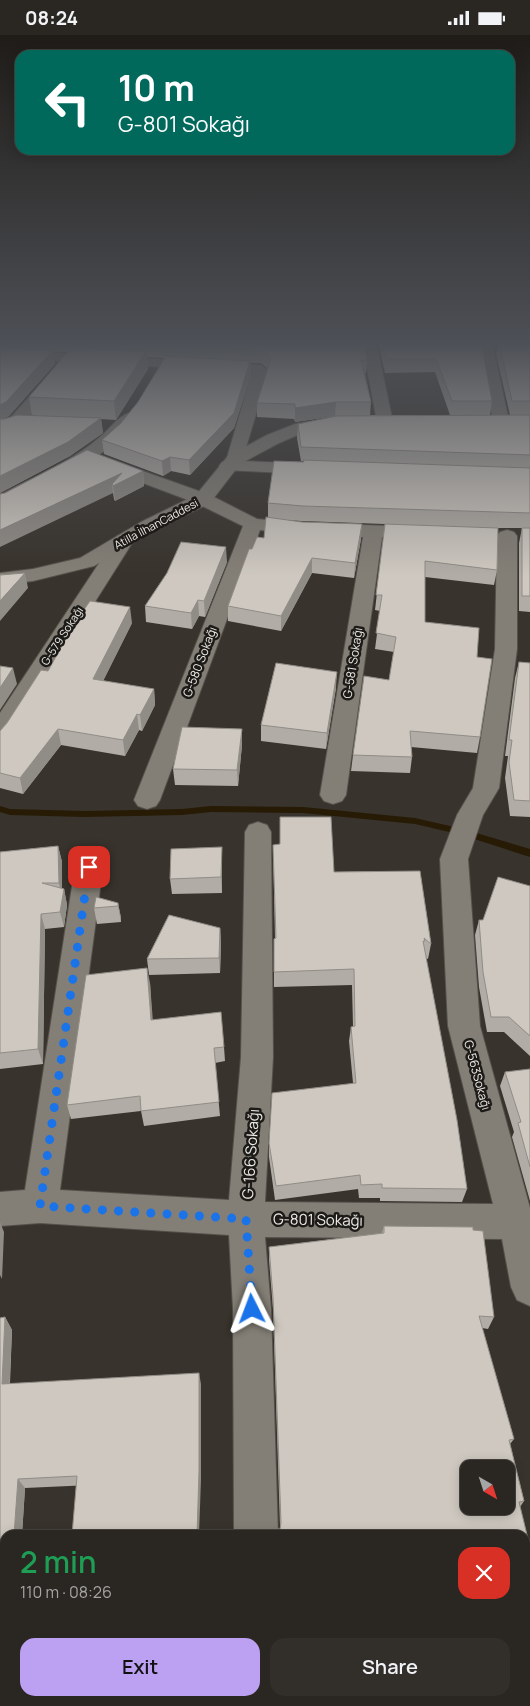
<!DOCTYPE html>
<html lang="en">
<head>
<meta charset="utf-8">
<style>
  body { margin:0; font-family:Manrope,sans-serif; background:#322e2a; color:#f1f3f6; height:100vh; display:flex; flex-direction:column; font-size:19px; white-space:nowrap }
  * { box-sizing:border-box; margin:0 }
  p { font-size:16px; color:#a5a5a5 }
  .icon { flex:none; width:28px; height:28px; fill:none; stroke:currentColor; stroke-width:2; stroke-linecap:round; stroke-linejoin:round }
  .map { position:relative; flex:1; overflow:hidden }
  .sheet { position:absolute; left:0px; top:1495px; width:530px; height:176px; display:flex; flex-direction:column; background:#2a2621; border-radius:15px 15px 0 0; box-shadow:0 2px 12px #0003,0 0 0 1px #46433f }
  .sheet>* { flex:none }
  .guide { position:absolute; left:15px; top:15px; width:500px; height:105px; border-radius:15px; box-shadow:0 2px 12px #0003,0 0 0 1px #46433f; background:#00695c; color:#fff; overflow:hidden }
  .needle { width:32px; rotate:141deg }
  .buttons { position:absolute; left:460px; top:1425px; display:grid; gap:10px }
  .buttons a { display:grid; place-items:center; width:55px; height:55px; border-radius:10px; background:#2a2621; box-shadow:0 2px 12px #0003,0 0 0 1px #46433f; font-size:25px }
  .pin { position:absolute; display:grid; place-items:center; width:42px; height:42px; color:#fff; margin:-21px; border-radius:10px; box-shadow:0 2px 8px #0006 }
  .me { position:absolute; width:55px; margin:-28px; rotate:357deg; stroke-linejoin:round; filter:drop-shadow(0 0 4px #0008) }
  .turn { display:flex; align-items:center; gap:18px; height:105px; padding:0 20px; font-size:22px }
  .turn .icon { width:65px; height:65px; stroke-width:2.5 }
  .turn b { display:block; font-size:35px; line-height:42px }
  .round { display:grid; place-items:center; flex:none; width:52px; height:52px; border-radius:15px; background:#322e2a }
  .overview { display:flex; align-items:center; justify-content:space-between; height:85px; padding:0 20px }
  h1 { font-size:30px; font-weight:600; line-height:38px; color:#1e9e55 }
  .action { display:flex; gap:10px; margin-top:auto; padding:10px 20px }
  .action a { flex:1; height:58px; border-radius:15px; background:#bca0f2; color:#111; font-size:20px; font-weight:600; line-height:58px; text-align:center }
  .action a+a { background:#322e2a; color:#f1f3f6 }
  .status { display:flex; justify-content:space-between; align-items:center; height:35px; padding:0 25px; background:#2a2621; direction:ltr }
  .status svg { height:14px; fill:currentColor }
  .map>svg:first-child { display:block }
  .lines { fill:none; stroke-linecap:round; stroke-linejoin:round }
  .stream { fill:#271b05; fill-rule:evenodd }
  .street-casing { stroke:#55514b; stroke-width:2 }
  .secondary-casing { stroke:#55514b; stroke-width:2 }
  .street { fill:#847f76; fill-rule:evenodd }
  .secondary { fill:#847f76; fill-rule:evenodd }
  .wall { fill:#b1aca5; fill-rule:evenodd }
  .shaded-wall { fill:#908c86 }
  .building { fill:#cec8c0; stroke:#908c86; fill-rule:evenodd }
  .route { stroke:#1a73e8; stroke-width:9; stroke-dasharray:0 16.2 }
  .labels { text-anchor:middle; stroke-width:5; stroke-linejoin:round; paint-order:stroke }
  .far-street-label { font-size:11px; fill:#edeae6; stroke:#1d1b18 }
  .street-label { font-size:12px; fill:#edeae6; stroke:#1d1b18 }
  .near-street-label { font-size:15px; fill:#edeae6; stroke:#1d1b18 }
</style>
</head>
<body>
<div class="status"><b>08:24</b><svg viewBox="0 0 49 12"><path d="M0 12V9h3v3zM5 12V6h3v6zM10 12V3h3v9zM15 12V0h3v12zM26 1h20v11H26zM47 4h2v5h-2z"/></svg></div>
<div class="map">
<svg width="530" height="1671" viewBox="0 0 530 1671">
  <rect width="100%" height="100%" fill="#38332c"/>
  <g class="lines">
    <path class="stream" d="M 0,771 L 10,774 L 85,776 L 182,774 L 211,771 L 303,772 L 415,783 L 463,794 L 530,814 L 530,822 L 462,800 L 415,789 L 303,778 L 211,777 L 182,780 L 85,782 L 10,780 L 0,777 Z"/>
    <g class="street-casing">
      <path id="street" d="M 362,307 L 376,307 L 393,387 L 391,391 L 379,391 L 377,387 Z
        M 478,307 L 492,307 L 509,386 L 507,390 L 495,390 L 493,386 Z
        M 0,315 L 261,330 L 269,336 L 242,426 L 311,429 L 317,430 L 320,434 L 317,438 L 311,439 L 222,435 L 219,431 L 222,427 L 226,426 L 252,337 L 0,323 Z
        M 54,338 L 59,340 L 62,343 L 22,391 L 0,400 L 0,388 L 10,383 L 49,340 Z
        M 129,378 L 135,379 L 137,383 C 113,418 71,437 35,456 C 23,462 12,470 0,473 L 0,460 C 34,442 71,427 100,402 C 109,395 118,381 129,378 Z
        M 109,424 L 210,460 L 257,484 L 302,488 L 421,492 L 428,494 L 431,498 L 428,502 L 421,504 L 382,502 L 346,760 L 342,766 L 333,769 L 324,766 L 320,760 L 363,502 L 302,500 L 260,495 L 160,765 L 156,771 L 147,774 L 138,771 L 134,765 L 243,491 L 196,468 L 103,433 L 100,429 L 103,425 Z
        M 507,495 L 514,497 L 517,501 L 517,614 L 499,753 L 483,780 L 468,824 L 480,991 L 530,1173 L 530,1271 L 517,1265 L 511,1252 L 502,1204 L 265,1202 L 271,1274 L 278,1500 L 234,1500 L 233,1274 L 229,1200 L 40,1188 L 0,1191 L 0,1157 L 25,1155 L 75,832 L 79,825 L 89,822 L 99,825 L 103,832 L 60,1155 L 229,1165 L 241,1022 L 245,797 L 249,790 L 258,787 L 267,790 L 271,797 L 273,1022 L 265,1167 L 493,1169 L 448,991 L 440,824 L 457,780 L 473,753 L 495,614 L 497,501 L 500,497 Z
        M 124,499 L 131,501 L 134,505 L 9,703 L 0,705 L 0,678 L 117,501 Z
        M 236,1666 L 284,1666 L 284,1671 L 236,1671 Z"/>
    </g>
    <g class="secondary-casing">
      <path id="secondary" d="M 334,383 L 340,384 L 342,388 L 340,392 L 305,397 L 279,408 L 240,429 L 210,468 L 155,495 L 94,531 L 33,546 L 0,550 L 0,538 L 33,534 L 80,523 L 141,487 L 196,460 L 228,421 L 267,400 L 295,389 Z"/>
    </g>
    <use href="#street" class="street"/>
    <use href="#secondary" class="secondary"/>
  </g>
  <path class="wall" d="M 0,307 L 364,307 L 367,325 L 366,338 L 365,338 L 371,367 L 370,380 L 450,380 L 435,337 L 385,338 L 378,307 L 481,307 L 492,366 L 490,380 L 510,380 L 496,319 L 498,307 L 530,307 L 530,577 L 519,576 L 519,508 L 522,493 L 498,493 L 497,535 L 494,550 L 425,542 L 425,587 L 477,622 L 480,702 L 477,718 L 411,712 L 412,722 L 410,738 L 351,736 L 353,720 L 389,645 L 394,617 L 375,614 L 380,576 L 375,575 L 385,489 L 302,486 L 284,485 L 361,504 L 354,543 L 312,538 L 281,596 L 228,586 L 228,571 L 252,514 L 264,503 L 268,483 L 268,468 L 303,427 L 303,426 L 301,426 L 297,403 L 298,389 L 329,382 L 295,387 L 294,384 L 257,382 L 257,368 L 268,334 L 261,328 L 250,328 L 251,340 L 234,393 L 190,440 L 171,436 L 163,441 L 104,419 L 102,405 L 121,388 L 138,367 L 165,323 L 147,322 L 148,334 L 116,385 L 101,384 L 103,398 L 70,421 L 0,458 ZM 53,317 L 68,317 L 29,362 L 32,380 L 3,384 L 9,381 L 55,329 Z
    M 143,436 L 144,451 L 115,466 L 114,464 L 113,458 L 0,459 Z
    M 227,527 L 205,582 L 199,581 L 192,594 L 146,587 L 145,571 Z
    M 132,588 L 103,646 L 154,654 L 155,670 L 142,696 L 139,695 L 125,721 L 61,710 L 23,759 L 0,753 L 0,696 L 48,636 Z
    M 519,627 L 530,628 L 530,782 L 510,781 L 505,743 L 508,721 L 505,721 L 515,643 Z
    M 336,653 L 326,714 L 261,706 L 261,690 Z
    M 242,694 L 242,710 L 238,751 L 175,750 L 173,734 Z
    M 273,810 L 334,837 L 420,836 L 431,909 L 428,924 L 426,923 L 467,1154 L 462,1167 L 380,1166 L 380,1163 L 359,1163 L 358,1154 L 275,1165 L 269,1122 L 269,1108 L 353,1048 L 349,1006 L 351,992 L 353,991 L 352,950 L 274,952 L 274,904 L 275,904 Z
    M 58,811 L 62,827 L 62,853 L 64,854 L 67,870 L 64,892 L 45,894 L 43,1029 L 0,1034 L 0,817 Z
    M 222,828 L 222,858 L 172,859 L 170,844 Z
    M 530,851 L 530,1021 L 504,997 L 487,997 L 479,952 L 475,900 L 479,885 L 483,885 Z
    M 118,868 L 121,883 L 121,887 L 97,889 L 94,873 Z
    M 220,893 L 221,909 L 220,938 L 149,940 L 147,924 Z
    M 150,948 L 152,985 L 224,1012 L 225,1026 L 215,1028 L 220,1081 L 144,1091 L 141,1076 L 71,1084 L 67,1070 Z
    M 530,1034 L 530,1166 L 512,1102 L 514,1097 L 500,1051 L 505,1037 Z
    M 384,1191 L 494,1282 L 488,1294 L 482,1293 L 514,1404 L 510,1409 L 524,1466 L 520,1472 L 530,1512 L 530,1671 L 281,1671 L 286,1670 L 286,1666 L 525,1666 L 525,1500 L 277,1500 L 277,1494 L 280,1494 L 280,1491 L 273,1274 L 269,1225 L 269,1212 L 382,1198 Z
    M 5,1282 L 12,1295 L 10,1348 L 201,1349 L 201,1445 L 25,1453 L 22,1500 L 5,1500 L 5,1615 L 0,1616 L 0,1283 Z"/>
  <path class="shaded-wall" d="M 53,315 L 55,329 L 9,381 L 0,386 L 0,370 Z
    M 146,316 L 148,334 L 116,385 L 114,366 Z
    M 250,326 L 251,340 L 234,393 L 190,440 L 189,425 Z
    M 336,367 L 335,381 L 295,387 L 295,373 Z
    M 101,383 L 103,398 L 70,421 L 0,458 L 0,441 Z
    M 170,422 L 171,436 L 163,441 L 162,426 Z
    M 143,436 L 144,451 L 115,466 L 113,451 L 112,449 L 113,458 L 0,512 L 0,495 L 122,438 Z
    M 362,489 L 361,504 L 354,543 L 355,528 Z
    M 226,512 L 227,527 L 205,582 L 204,566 Z
    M 312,523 L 312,538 L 281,596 L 281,581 Z
    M 25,538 L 28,553 L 0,586 L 0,566 Z
    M 198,565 L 199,581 L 192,594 L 191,578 Z
    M 130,572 L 132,588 L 96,660 L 93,644 Z
    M 13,633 L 17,649 L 0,675 L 0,653 Z
    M 337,637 L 336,653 L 326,714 L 327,698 Z
    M 154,654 L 155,670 L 142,696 L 140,680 Z
    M 137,679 L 139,695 L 125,721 L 123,705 Z
    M 58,694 L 61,710 L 23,759 L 20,743 Z
    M 242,694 L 242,710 L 238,751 L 237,735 Z
    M 58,811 L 62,827 L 62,864 L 59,848 Z
    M 222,812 L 222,858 L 221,842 Z
    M 64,854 L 67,870 L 64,892 L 60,877 Z
    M 118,868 L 121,883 L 121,887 L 118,871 Z
    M 41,879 L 45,894 L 43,1029 L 38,1014 Z
    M 220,893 L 221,909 L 220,938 L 219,923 Z
    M 147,933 L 150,948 L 154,1000 L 151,985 Z
    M 0,1187 L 4,1197 L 2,1244 L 0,1240 Z
    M 5,1282 L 12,1295 L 9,1360 L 2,1349 Z
    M 199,1338 L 201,1349 L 201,1445 L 199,1500 L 197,1500 Z
    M 18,1444 L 25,1453 L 22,1500 L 14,1500 Z"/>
  <path class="building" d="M 129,307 L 364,307 L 367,325 L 361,325 L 371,367 L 336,367 L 295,373 L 295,369 L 257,368 L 271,323 L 261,315 Z
    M 382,307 L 481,307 L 492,366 L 452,366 L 436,324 L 386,324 Z
    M 499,307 L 530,307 L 530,366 L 512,366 Z
    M 0,312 L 53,315 L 6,367 L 0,370 Z
    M 72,312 L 146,316 L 114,366 L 29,362 Z
    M 166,321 L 250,326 L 234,378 L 189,425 L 170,422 L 162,426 L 102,405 L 121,388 L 138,367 Z
    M 17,380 L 101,383 L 68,407 L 0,441 L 0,384 L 4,384 Z
    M 530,380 L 530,420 L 301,412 L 298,389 L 336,381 Z
    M 87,415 L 143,436 L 113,451 L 112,449 L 122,438 L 0,495 L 0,459 L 5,458 Z
    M 303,425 L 530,433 L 530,478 L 303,471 L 268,468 L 274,426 L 304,427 Z
    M 266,482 L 302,487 L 362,489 L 355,528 L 312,523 L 281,581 L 228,571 L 249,514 L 252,514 L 257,502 L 264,503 Z
    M 385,489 L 498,493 L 497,535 L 425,526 L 425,587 L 479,593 L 477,622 L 492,624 L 480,702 L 410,696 L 412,722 L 353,720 L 364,641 L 389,645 L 396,602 L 376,598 L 382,560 L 376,560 Z
    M 522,493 L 530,493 L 530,561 L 522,561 Z
    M 181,507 L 226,512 L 204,566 L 198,565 L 191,578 L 145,571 L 167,538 Z
    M 25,538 L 0,566 L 0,540 Z
    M 90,566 L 130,572 L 93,644 L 154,654 L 140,680 L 137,679 L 123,705 L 58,694 L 20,743 L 0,738 L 0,696 L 7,688 L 41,635 L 48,636 L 74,589 Z
    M 519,627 L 530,628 L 530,766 L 514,765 L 509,727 L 512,705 L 509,705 Z
    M 276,628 L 337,637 L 327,698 L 261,690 Z
    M 0,631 L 13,633 L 0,653 Z
    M 182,692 L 242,694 L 237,735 L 173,734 Z
    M 280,782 L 331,782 L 334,837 L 420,836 L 431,909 L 424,903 L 425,906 L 423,906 L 457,1085 L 467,1154 L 382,1153 L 382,1149 L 361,1150 L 360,1140 L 276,1151 L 269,1108 L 272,1058 L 356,1048 L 351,992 L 355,991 L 354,934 L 274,937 L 274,904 L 276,903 L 273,810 L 280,809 Z
    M 58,811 L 59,848 L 42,848 L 64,854 L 60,877 L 41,879 L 38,1014 L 0,1018 L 0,817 Z
    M 222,812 L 221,842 L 170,844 L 171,814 Z
    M 498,842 L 530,851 L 530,1001 L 509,982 L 491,982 L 483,937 L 479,885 L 483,885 Z
    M 96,862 L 118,868 L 118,871 L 94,873 Z
    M 169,880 L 220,893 L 219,923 L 147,924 Z
    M 147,933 L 151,985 L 221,977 L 224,1012 L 214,1013 L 219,1067 L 141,1076 L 140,1061 L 67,1070 L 86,940 Z
    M 530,1034 L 530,1132 L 518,1088 L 521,1087 L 505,1037 Z
    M 384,1191 L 473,1192 L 473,1195 L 483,1196 L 494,1282 L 479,1281 L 514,1404 L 509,1405 L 524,1466 L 519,1467 L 530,1512 L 530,1670 L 523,1671 L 282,1671 L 282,1670 L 286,1670 L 286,1666 L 525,1666 L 525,1500 L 278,1500 L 277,1494 L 280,1494 L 281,1488 L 273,1262 L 269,1212 L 384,1198 ZM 469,1434 L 506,1434 L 506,1471 L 469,1471 Z
    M 5,1282 L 2,1349 L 199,1338 L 199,1436 L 197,1500 L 72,1500 L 77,1441 L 18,1444 L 14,1500 L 5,1500 L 5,1610 L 0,1610 L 0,1283 Z"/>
  <linearGradient id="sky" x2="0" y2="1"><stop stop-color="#1f1c18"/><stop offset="0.57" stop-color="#4d5056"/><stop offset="1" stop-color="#4d5056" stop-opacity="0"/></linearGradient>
  <rect width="530" height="541" fill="url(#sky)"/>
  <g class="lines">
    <path class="route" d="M 89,832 L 40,1171 L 246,1184 L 252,1274"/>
  </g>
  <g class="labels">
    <g class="far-street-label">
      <text transform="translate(156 489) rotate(-28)" y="4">Atilla İlhanCaddesi</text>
      <text transform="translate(62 601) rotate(-57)" y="4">G-579 Sokağı</text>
    </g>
    <g class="street-label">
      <text transform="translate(200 627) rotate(-69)" y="4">G-580 Sokağı</text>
      <text transform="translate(353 628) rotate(-81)" y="4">G-581 Sokağı</text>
      <text transform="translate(477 1040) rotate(75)" y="4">G-563Sokağı</text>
    </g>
    <g class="near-street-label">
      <text transform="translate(251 1119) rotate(-86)" y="5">G-166 Sokağı</text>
      <text transform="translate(318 1185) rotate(1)" y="5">G-801 Sokağı</text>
    </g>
  </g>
</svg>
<div class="buttons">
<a><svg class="needle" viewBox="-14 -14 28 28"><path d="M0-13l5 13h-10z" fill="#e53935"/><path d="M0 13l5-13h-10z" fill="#a5a5a5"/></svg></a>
</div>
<div class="pin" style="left:89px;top:832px;background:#d93025"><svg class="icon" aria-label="arrive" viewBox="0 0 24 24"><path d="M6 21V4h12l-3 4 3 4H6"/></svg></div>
<svg class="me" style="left:252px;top:1274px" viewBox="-20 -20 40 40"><path d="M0-17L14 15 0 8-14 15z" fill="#1a73e8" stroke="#fff" stroke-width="4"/></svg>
<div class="guide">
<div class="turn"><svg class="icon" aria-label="left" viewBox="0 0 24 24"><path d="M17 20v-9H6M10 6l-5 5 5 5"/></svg><div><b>10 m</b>G-801 Sokağı</div></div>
</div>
<section class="sheet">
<div class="overview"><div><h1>2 min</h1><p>110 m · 08:26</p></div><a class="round" style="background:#d93025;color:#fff"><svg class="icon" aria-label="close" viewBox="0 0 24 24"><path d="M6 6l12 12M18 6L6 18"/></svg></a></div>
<div class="action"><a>Exit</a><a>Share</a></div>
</section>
</div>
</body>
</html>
